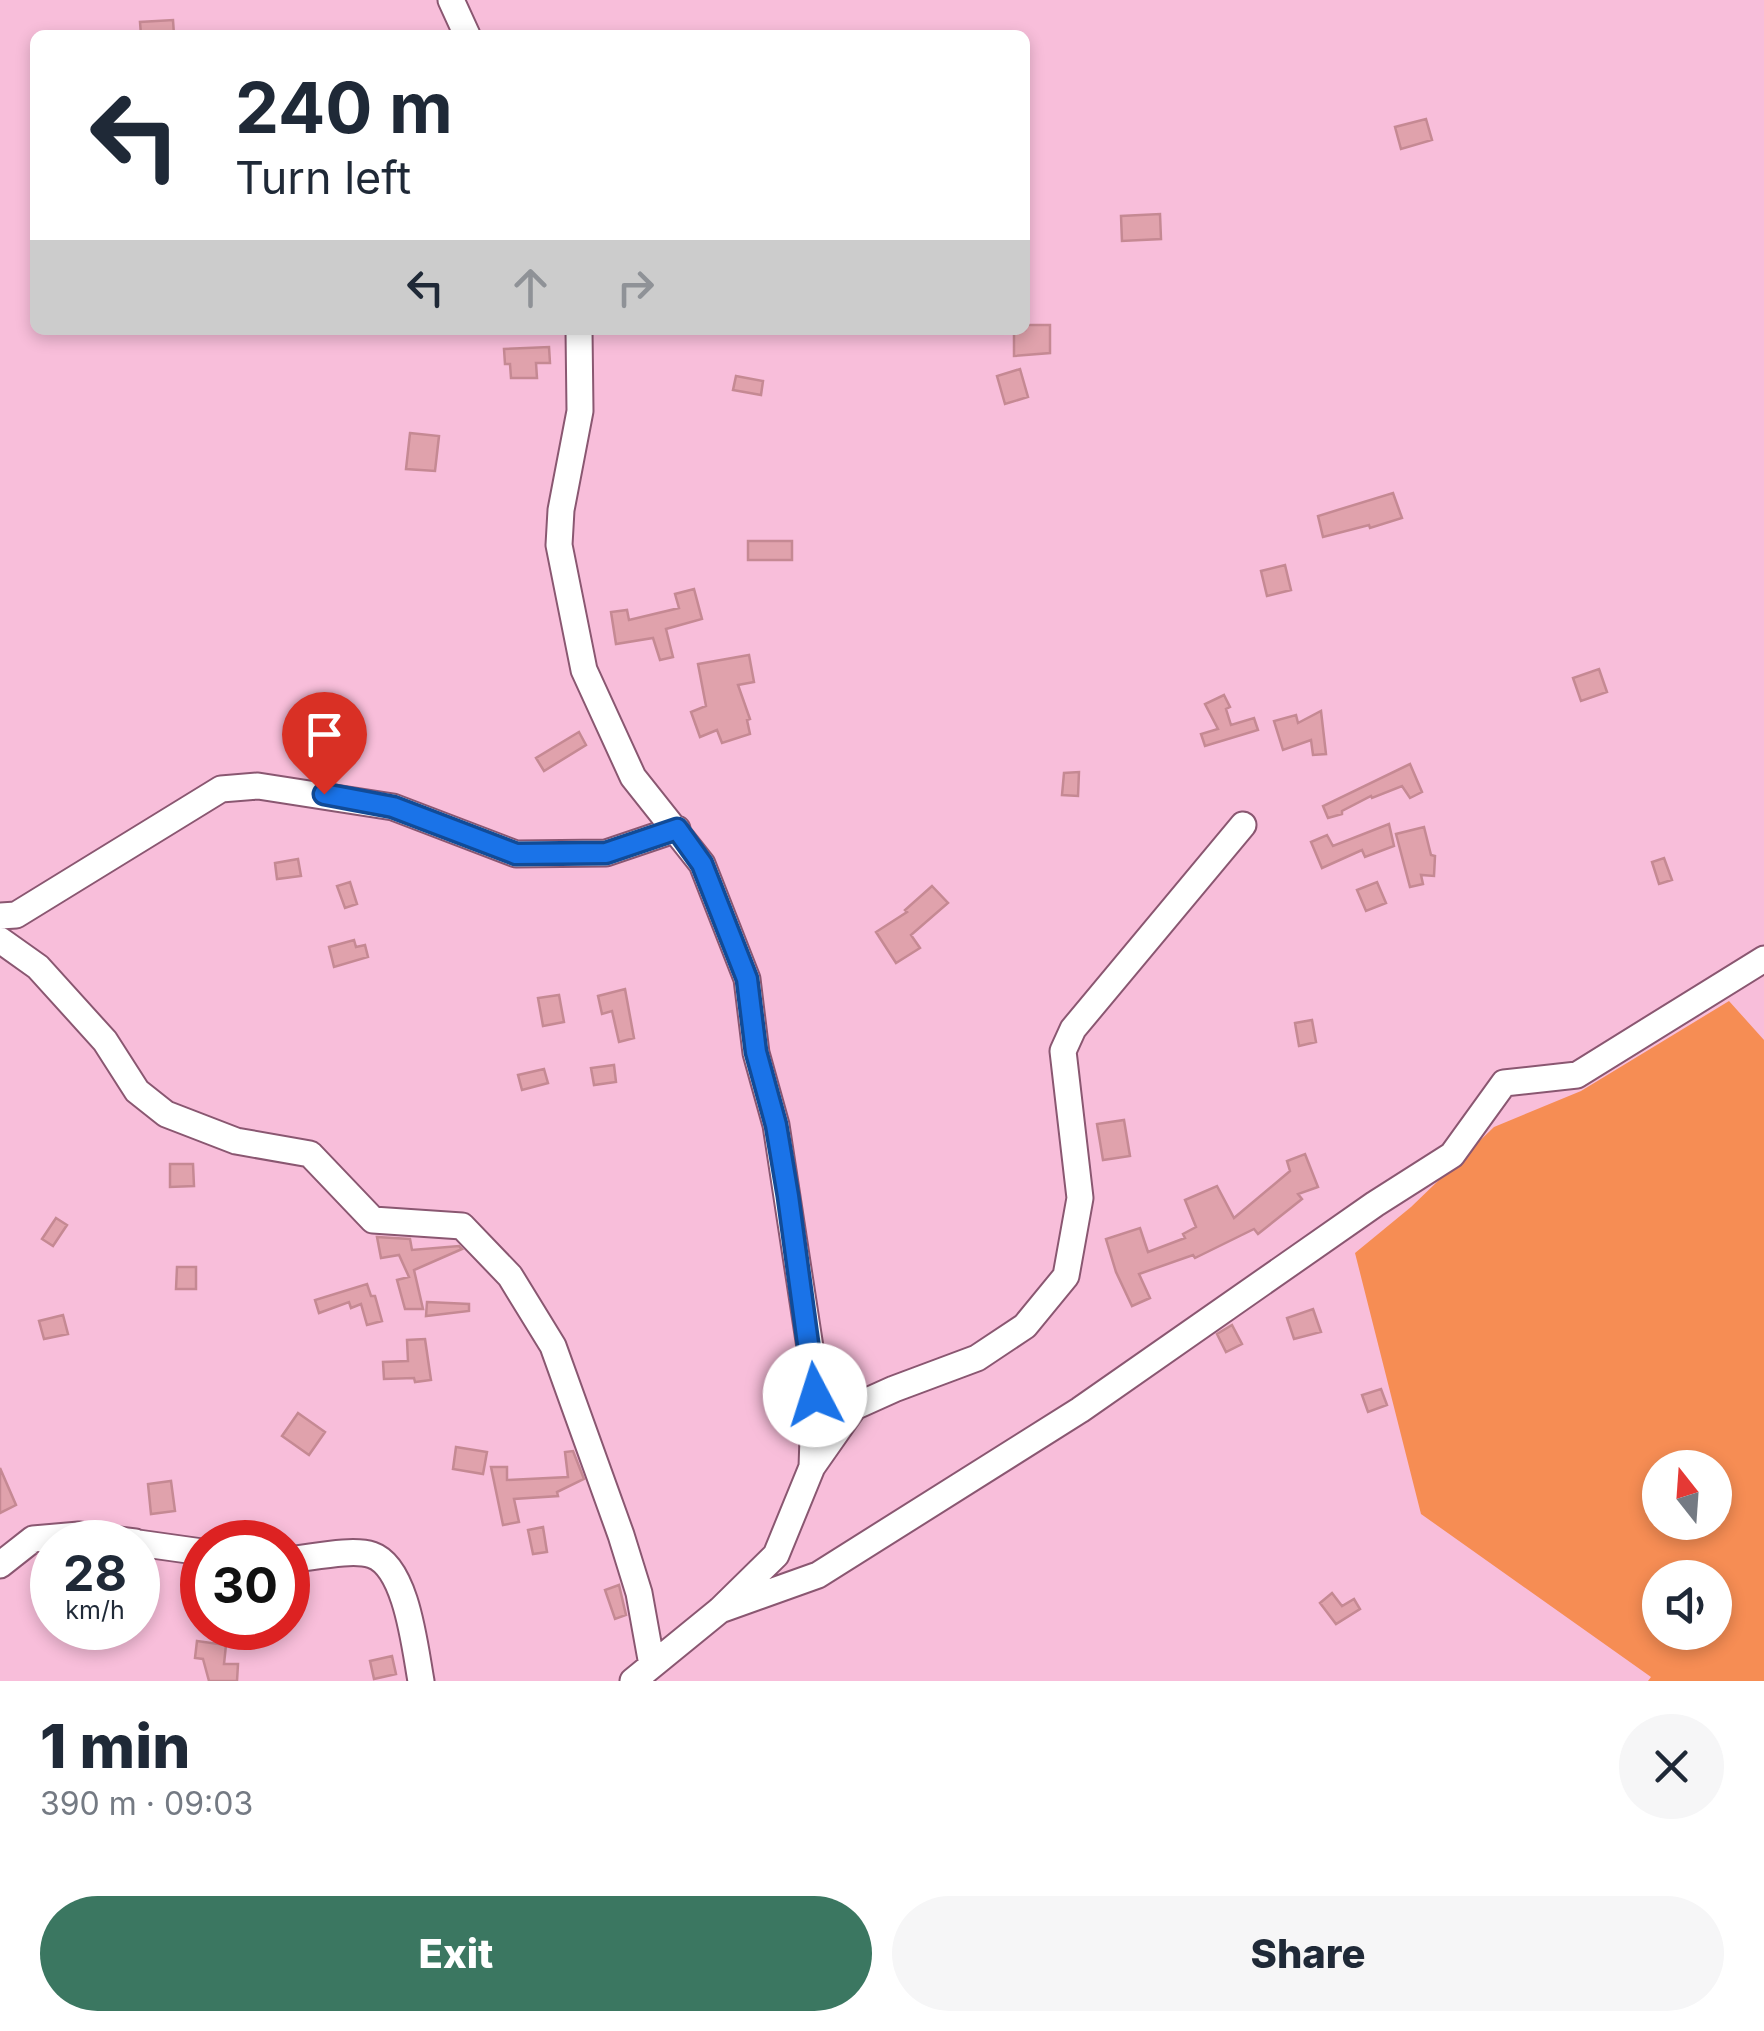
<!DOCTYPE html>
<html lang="en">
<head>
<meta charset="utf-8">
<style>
  body { margin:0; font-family:Inter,sans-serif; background:#f6f6f7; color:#1f2937; height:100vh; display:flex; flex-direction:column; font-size:38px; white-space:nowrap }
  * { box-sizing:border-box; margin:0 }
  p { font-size:32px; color:#747a83 }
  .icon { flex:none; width:55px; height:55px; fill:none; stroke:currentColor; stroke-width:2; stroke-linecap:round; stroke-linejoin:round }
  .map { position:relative; height:1681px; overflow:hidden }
  .sheet { display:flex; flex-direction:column; background:#fff; flex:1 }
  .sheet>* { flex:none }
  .top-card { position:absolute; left:30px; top:30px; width:1000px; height:305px; border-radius:15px; box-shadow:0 5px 15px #0003; background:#fff; color:#1f2937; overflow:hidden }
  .needle { width:65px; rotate:343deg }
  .controls { position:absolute; left:1642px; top:1450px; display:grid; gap:20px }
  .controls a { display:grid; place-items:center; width:90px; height:90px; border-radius:50%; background:#fff; box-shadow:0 5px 15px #0003; font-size:50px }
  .speed { position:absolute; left:30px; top:1520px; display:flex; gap:20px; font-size:50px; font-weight:700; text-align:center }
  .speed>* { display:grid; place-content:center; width:130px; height:130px; border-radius:50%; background:#fff; box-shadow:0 5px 15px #0003; line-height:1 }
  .speed small { font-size:25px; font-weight:400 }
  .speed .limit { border:15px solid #d22; background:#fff; color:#111 }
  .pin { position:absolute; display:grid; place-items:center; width:85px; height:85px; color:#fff; margin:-102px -42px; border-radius:50% 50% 50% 0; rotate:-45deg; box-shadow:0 0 10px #0007 }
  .pin .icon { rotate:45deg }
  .me { position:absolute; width:110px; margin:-55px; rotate:355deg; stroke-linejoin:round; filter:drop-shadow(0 0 8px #0008) }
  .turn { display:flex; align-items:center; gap:35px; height:210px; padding:0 40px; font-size:45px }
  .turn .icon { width:130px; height:130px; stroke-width:2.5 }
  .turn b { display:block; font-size:70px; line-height:85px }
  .lanes { display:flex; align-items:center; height:95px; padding:0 40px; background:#0003; justify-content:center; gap:50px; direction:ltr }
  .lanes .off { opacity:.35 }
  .round { display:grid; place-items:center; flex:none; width:105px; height:105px; border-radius:52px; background:#f6f6f7 }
  .overview { display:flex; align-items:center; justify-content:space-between; height:170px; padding:0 40px }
  h1 { font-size:60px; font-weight:800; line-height:75px }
  .primary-button { display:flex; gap:20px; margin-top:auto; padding:20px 40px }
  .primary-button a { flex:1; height:115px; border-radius:60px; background:#3b7761; color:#fff; font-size:40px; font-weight:800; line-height:115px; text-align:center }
  .primary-button a+a { background:#f6f6f7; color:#1f2937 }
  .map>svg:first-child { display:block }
  .green { fill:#f68d54; fill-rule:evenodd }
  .building { fill:#e0a2ac; stroke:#c58993; stroke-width:2.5 }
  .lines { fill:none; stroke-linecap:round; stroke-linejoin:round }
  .minor-casing { stroke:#8a5771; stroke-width:29 }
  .minor { stroke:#fff; stroke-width:25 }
  .route-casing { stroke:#114b97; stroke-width:25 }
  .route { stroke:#1a73e8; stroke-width:18 }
</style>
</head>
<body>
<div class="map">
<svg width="1764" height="1681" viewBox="0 0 1764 1681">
  <rect width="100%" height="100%" fill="#f8beda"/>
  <path class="green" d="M 1729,1001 L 1764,1040 L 1764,1681 L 1648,1681 L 1651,1677 L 1421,1514 L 1355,1253 L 1411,1207 L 1494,1127 L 1581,1091 ZM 1660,1468 L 1715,1468 L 1715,1522 L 1660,1522 ZM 1660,1578 L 1715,1578 L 1715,1632 L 1660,1632 Z"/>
  <path class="building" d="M 173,20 L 174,35 L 141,35 L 140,22 Z
    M 1426,119 L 1432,140 L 1401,149 L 1395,127 Z
    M 1160,214 L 1161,239 L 1122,241 L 1121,216 Z
    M 1025,325 L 1050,325 L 1050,353 L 1014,356 L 1014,330 L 1025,330 Z
    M 549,347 L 550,363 L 536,363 L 537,378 L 511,378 L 510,364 L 505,364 L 504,349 Z
    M 1020,369 L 1028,397 L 1005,404 L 997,376 Z
    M 736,376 L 763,381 L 761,395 L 733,390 Z
    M 410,433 L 439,436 L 435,471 L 406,469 Z
    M 1393,493 L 1402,518 L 1370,528 L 1369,525 L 1323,537 L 1318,516 Z
    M 748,541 L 792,541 L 792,560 L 748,560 Z
    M 1285,565 L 1291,590 L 1267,596 L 1261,571 Z
    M 694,589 L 702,619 L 666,629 L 673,657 L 660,660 L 653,638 L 616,644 L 611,612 L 627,610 L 629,620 L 679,608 L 675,594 Z
    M 749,655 L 754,682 L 738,685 L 750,719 L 747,720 L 750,734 L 722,743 L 717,730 L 700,737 L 691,712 L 706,706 L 698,664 Z
    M 1599,669 L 1607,692 L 1581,701 L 1573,678 Z
    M 1224,695 L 1230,707 L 1226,709 L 1231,725 L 1254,718 L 1258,730 L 1205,746 L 1201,734 L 1218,729 L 1205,704 Z
    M 1321,711 L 1326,754 L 1313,755 L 1311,740 L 1283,750 L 1274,721 L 1296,715 L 1298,723 Z
    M 579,732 L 586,745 L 544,771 L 536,758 Z
    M 1410,764 L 1422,792 L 1410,798 L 1402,786 L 1372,798 L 1371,796 L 1342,811 L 1342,814 L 1328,818 L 1323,806 Z
    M 1079,772 L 1078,796 L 1062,795 L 1064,773 Z
    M 1389,824 L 1394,846 L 1365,857 L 1362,850 L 1322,868 L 1311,842 L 1327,835 L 1333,846 Z
    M 1424,827 L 1431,855 L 1435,856 L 1434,876 L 1421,875 L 1423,884 L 1410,887 L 1396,834 Z
    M 1664,858 L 1672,880 L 1659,884 L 1652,862 Z
    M 298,859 L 301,876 L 277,879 L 275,863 Z
    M 350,882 L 357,904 L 345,908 L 337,886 Z
    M 1377,882 L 1386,903 L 1366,911 L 1357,890 Z
    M 932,886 L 948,903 L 911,935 L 920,948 L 896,963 L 876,932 L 907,912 L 905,910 Z
    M 354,940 L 356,947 L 365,945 L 368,957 L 334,967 L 329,947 Z
    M 625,989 L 634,1038 L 619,1042 L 612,1011 L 602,1014 L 598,996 Z
    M 559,995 L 564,1022 L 543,1026 L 538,998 Z
    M 1312,1020 L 1316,1042 L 1299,1046 L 1295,1023 Z
    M 614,1065 L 616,1082 L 594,1085 L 591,1068 Z
    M 544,1069 L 548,1083 L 522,1090 L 518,1075 Z
    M 1124,1120 L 1130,1156 L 1103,1160 L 1097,1124 Z
    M 1305,1154 L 1318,1187 L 1298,1194 L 1302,1199 L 1258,1234 L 1254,1229 L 1195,1258 L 1193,1255 L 1139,1274 L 1150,1298 L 1132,1306 L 1116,1272 L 1106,1239 L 1140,1228 L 1148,1252 L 1185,1238 L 1183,1234 L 1196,1227 L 1185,1200 L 1217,1186 L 1234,1218 L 1290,1171 L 1287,1161 Z
    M 170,1164 L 193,1164 L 194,1186 L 170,1187 Z
    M 56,1218 L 67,1225 L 53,1246 L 42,1239 Z
    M 377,1237 L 410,1239 L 412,1250 L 459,1246 L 462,1249 L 414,1270 L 423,1309 L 405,1309 L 397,1280 L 409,1277 L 399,1255 L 381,1258 Z
    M 177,1267 L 196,1267 L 196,1289 L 176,1289 Z
    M 367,1284 L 371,1296 L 375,1296 L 382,1321 L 367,1325 L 361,1304 L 351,1308 L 349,1302 L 319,1313 L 315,1300 Z
    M 427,1302 L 469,1304 L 469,1311 L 426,1316 Z
    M 1313,1309 L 1321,1332 L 1294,1339 L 1287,1318 Z
    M 63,1315 L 68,1334 L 44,1339 L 39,1321 Z
    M 1232,1325 L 1242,1344 L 1226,1352 L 1217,1334 Z
    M 425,1339 L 431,1380 L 415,1382 L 414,1378 L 384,1379 L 383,1362 L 408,1361 L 407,1340 Z
    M 1381,1389 L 1387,1405 L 1368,1412 L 1362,1395 Z
    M 298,1413 L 325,1432 L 309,1455 L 282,1436 Z
    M 456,1447 L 487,1452 L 483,1474 L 453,1469 Z
    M 573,1451 L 584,1479 L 557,1492 L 558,1496 L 514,1499 L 519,1522 L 503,1525 L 491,1467 L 507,1467 L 507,1480 L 568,1477 L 565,1452 Z
    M 0,1468 L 16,1505 L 0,1513 Z
    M 171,1481 L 175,1511 L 151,1514 L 148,1484 Z
    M 543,1527 L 547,1552 L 533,1554 L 528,1530 Z
    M 619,1585 L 626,1615 L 615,1619 L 605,1590 Z
    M 1332,1593 L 1342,1606 L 1354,1599 L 1360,1609 L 1336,1624 L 1320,1603 Z
    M 197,1641 L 226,1645 L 224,1664 L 238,1664 L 237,1681 L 209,1681 L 203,1659 L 195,1658 Z
    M 392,1656 L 396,1674 L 374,1679 L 370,1661 Z"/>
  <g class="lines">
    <g class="minor-casing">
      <path id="minor" d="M 451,0 L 467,35
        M 579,330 L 580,411 L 561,510 L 559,545 L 584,670 L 633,777 L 702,864 L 747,979 L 756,1053 L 776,1125 L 815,1380 L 812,1467
        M 0,916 L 16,915 L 221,789 L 258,786 L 393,807 L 516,854 L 606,853 L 677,829
        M 0,940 L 38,967 L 105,1041 L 137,1091 L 166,1114 L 236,1141 L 310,1154 L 373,1220 L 462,1226 L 510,1276 L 553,1346 L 621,1535 L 639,1593 L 652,1665
        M 138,1543 L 202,1552
        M 288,1560 C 310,1558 352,1548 372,1555 C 407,1567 415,1649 421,1681
        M 0,1565 L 33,1539 L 79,1535 L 135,1542
        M 720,1610 L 818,1575 L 1080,1410 L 1375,1204 L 1452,1155 L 1504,1083 L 1577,1075 L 1764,959
        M 633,1681 L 720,1610 L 776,1555 L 812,1467 L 854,1407 L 894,1389 L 977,1358 L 1025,1326 L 1066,1276 L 1080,1198 L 1063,1051 L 1073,1029 L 1243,825"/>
    </g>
    <use href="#minor" class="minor"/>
  </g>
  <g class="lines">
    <g class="route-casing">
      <path id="route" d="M 324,794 L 393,807 L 516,854 L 606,853 L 677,829 L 702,864 L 747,979 L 756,1052 L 776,1125 L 788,1196 L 815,1395"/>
    </g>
    <use href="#route" class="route"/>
  </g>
</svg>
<div class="controls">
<a><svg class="needle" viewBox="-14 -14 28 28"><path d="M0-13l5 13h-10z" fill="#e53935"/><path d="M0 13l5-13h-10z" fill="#747a83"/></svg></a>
<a><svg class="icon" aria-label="sound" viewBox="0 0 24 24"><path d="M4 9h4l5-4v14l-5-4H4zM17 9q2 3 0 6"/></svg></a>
</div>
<div class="speed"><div>28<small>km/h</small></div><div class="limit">30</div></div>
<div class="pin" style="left:324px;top:794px;background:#d93025"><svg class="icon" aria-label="arrive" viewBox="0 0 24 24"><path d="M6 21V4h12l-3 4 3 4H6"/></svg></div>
<svg class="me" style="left:815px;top:1395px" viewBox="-20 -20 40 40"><circle r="19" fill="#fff"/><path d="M0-13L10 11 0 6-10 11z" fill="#1a73e8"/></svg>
<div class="top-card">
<div class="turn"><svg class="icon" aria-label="left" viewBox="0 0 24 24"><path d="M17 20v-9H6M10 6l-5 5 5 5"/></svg><div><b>240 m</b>Turn left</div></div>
<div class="lanes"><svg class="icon" aria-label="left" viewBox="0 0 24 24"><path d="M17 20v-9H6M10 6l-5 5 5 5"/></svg><svg class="icon off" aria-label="ahead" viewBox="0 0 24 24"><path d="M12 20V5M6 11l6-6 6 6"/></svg><svg class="icon off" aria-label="right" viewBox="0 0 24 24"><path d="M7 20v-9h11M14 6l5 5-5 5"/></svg></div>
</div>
</div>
<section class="sheet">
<div class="overview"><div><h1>1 min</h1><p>390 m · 09:03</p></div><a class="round"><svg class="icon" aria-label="close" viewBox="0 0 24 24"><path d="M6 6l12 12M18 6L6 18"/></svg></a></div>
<div class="primary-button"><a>Exit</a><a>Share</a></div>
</section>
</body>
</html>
